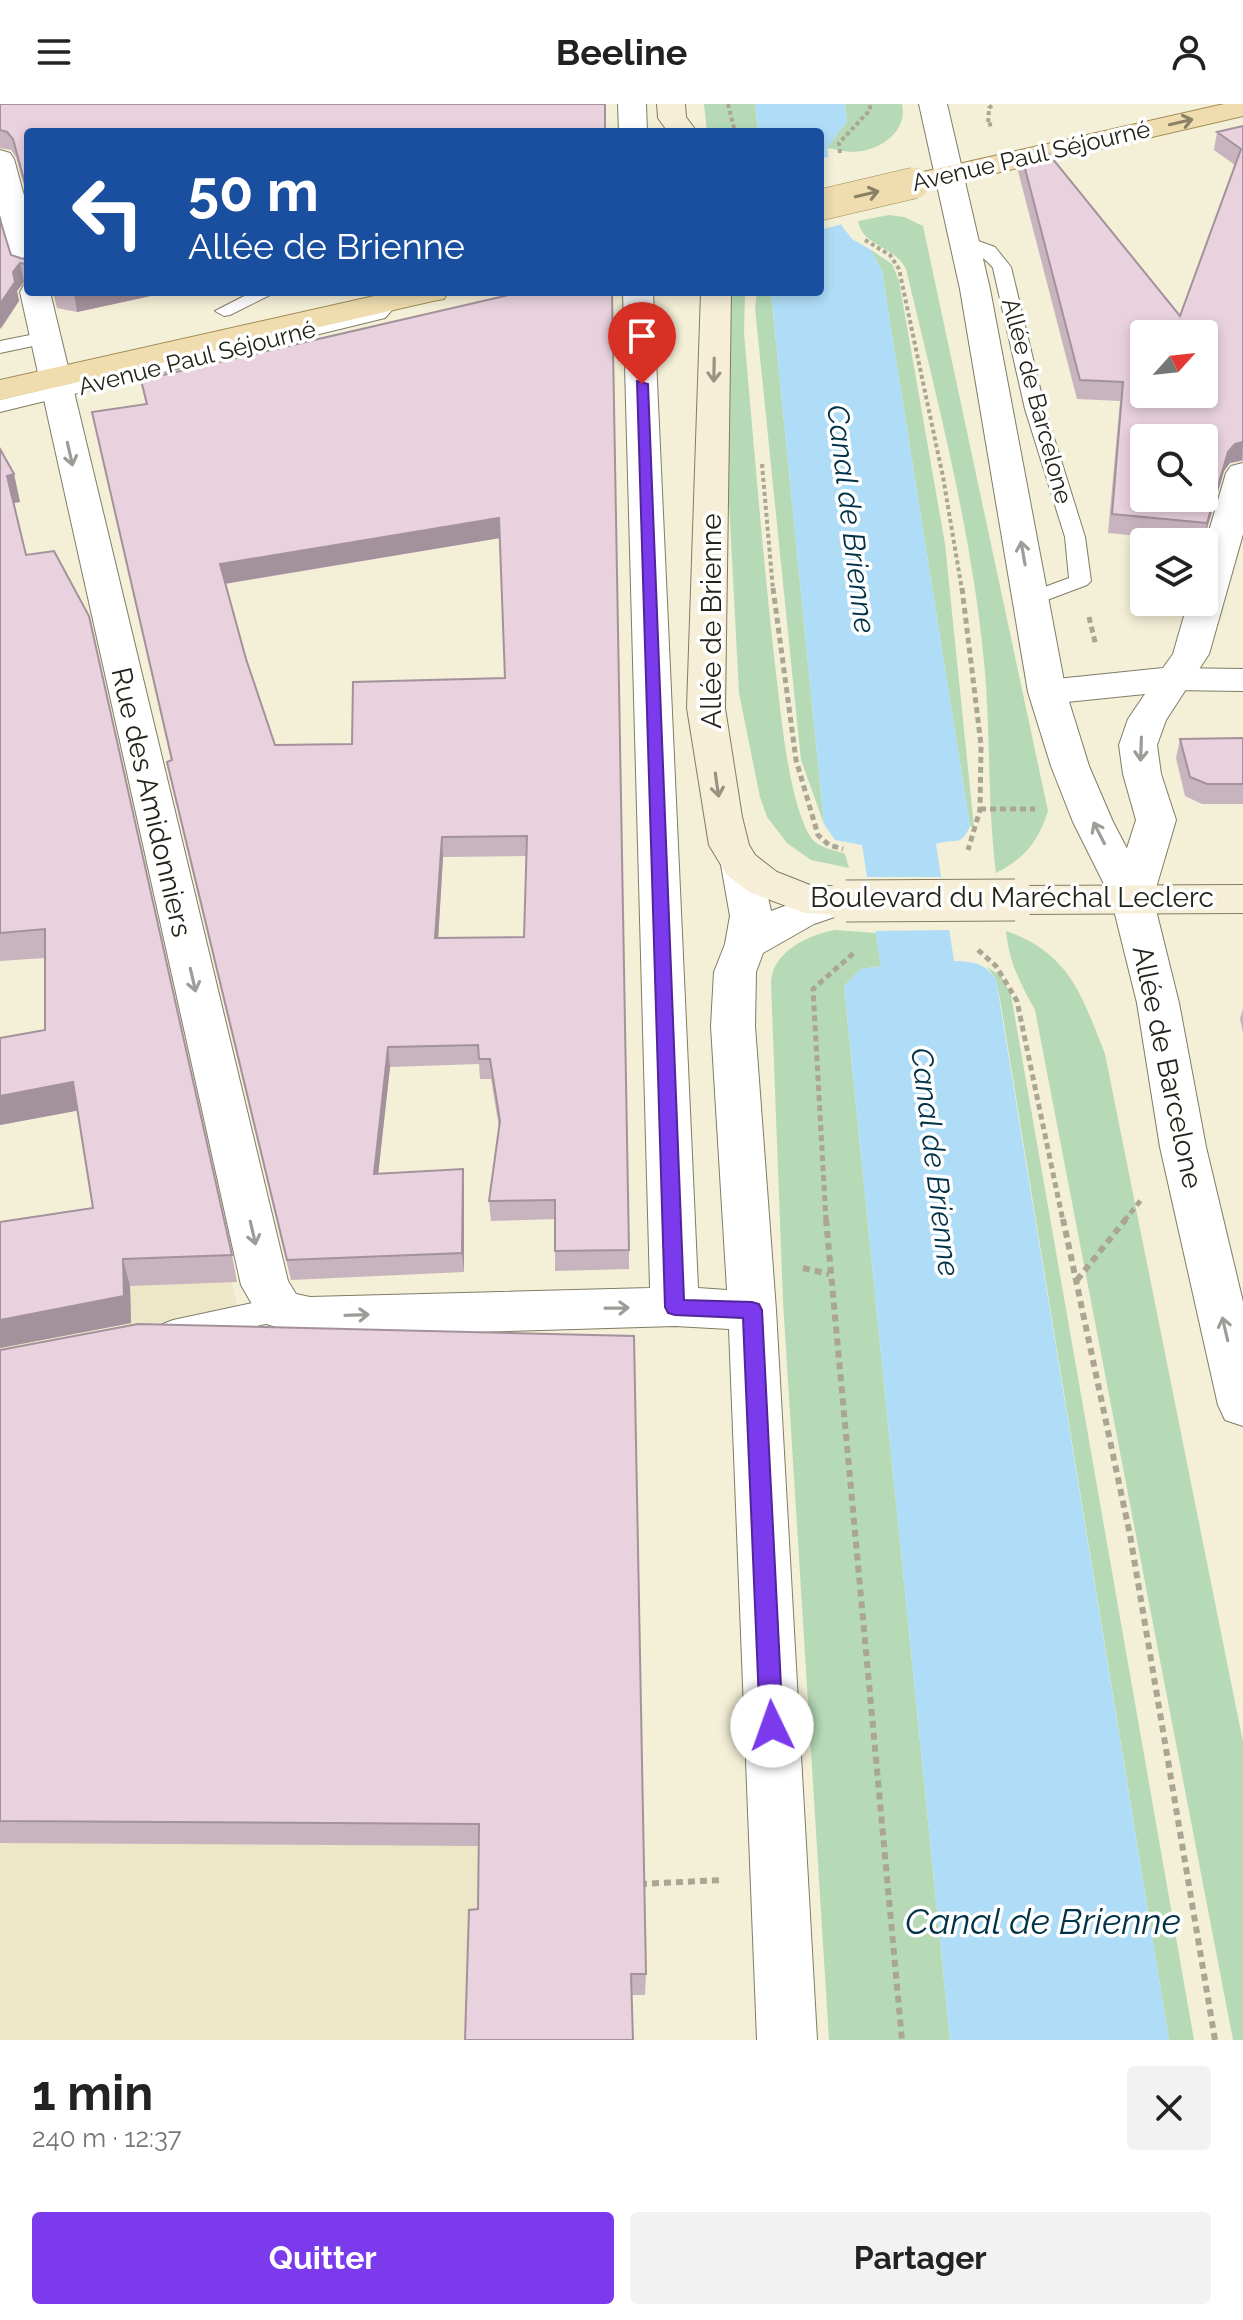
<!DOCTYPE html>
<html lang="fr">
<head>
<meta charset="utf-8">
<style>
  body { margin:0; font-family:Raleway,sans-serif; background:#f2f2f2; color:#222; height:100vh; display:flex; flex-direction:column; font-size:30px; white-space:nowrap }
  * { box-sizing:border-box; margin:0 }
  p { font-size:26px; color:#767676 }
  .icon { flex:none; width:44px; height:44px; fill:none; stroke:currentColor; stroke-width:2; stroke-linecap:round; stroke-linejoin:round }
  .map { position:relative; height:1936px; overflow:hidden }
  .side { display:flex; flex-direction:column; background:#fff; flex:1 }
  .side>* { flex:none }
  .guide { position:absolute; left:24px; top:24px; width:800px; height:168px; border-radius:8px; box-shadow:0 4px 12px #0003; background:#1a4fa0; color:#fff; overflow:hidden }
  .needle { width:52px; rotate:63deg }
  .fabs { position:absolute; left:1130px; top:216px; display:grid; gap:16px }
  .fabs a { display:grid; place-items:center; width:88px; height:88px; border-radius:8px; background:#fff; box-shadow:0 4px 12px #0003; font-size:40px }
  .pin { position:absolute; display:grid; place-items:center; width:68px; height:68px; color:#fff; margin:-82px -34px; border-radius:50% 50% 50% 0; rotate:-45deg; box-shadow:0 0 8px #0007 }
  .pin .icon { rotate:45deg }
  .me { position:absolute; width:88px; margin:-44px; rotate:357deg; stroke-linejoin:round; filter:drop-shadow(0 0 6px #0008) }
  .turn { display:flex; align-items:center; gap:28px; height:168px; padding:0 32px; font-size:36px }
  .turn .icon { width:104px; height:104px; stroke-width:2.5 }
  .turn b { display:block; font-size:56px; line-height:68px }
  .round { display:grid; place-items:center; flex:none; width:84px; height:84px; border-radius:8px; background:#f2f2f2 }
  .headline { display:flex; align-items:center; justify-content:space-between; height:136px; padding:0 32px }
  h1 { font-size:48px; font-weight:700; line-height:60px }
  .button { display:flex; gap:16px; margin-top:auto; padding:16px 32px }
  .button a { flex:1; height:92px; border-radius:8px; background:#7c3aed; color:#fff; font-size:32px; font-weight:700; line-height:92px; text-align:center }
  .button a+a { background:#f2f2f2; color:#222 }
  header { display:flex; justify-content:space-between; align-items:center; height:104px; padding:0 32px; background:#fff; font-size:36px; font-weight:700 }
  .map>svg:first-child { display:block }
  .built { fill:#ede7c7 }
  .green { fill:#b6dab6 }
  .water { fill:#afddf7 }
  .pier { fill:#f4efd7 }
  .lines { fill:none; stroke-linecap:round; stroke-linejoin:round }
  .service-casing { stroke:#807c66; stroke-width:2 }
  .pedestrian-casing { stroke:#807c66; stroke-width:2 }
  .minor-casing { stroke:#807c66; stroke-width:2 }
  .tertiary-casing { stroke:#807c66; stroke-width:2 }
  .secondary-casing { stroke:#807c66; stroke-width:2 }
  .primary-casing { stroke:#a18c58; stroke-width:2 }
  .path-far2 { stroke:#aaa693; stroke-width:4; stroke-dasharray:4 3; stroke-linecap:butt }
  .path-far1 { stroke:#aaa693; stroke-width:5; stroke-dasharray:6 4; stroke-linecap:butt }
  .path { stroke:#aaa693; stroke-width:6; stroke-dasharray:7 5; stroke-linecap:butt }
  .service { fill:#fff; fill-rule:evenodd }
  .pedestrian { fill:#fff; fill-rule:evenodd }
  .minor { fill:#fff; fill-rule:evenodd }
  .tertiary { fill:#fff; fill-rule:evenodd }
  .secondary { fill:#f7eed7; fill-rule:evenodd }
  .primary { fill:#efdcaf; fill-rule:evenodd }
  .secondary-bridge-casing { stroke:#807c66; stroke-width:43; stroke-linecap:butt }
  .primary-bridge-casing { stroke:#a18c58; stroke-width:32; stroke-linecap:butt }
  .secondary-bridge { stroke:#f7eed7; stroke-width:41 }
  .primary-bridge { stroke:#efdcaf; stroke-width:31 }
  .wall { fill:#c8b4bf; fill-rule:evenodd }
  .shaded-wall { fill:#a3929b }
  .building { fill:#e9d1de; stroke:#a3929b; stroke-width:2; fill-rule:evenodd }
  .oneway { stroke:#8a8064 }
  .oneway2 { stroke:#989382 }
  .oneway3 { stroke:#9c9c98 }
  .route { fill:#7c3aed; stroke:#51269a; stroke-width:2 }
  .labels { text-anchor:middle; stroke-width:7; stroke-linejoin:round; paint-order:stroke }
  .far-street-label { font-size:24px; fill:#24231a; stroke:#fff }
  .street-label { font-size:28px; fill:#24231a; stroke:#fff }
  .water-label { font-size:30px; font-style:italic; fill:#003248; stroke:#fff }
  .near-water-label { font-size:36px; font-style:italic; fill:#003248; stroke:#fff }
</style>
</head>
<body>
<header><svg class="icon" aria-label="menu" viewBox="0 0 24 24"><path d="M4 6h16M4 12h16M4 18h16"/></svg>Beeline<svg class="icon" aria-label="person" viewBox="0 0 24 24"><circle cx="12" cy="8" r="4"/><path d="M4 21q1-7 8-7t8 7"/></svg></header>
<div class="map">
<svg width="1243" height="1936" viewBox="0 0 1243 1936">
  <rect width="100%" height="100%" fill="#f4efd7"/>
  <path class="built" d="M 217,1113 L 240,1215 L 645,1891 L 631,1891 L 632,1936 L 0,1936 L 0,1146 Z"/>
  <path class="green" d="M 704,0 L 755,0 L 758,28 L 707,28 Z
    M 845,0 L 902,0 C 908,28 880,47 853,48 C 845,48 835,45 827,44 L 847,17 Z
    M 889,111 L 904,113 L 923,122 L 1048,707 C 1039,737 1023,756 996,769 C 987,698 991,628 984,557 C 971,424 937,295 906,165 C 894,141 862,142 858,117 Z
    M 871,146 L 892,160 L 899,177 L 945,440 L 974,723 L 970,722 L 882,167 Z
    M 718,188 L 745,188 L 744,229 C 754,343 763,456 776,569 C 781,610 789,702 812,735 C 820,745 834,745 845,750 L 849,764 L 811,756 L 787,739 L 767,713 L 760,693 L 739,589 Z
    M 757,188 L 771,188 L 824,720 L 801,656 L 755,204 Z
    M 835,826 L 876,829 L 881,862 L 861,865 L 844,882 L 950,1936 L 829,1936 L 783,1197 L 771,880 C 771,848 808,831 835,826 Z
    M 1006,827 C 1070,849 1082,892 1105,950 L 1243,1638 L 1243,1936 L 1233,1936 L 1035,906 C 1020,879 1009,858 1006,827 Z
    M 987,863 L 1001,872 L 1011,891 L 1194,1936 L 1169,1936 L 1001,901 L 996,875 Z"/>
  <path class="water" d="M 755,0 L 845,0 L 847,17 L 827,44 L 842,122 L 852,135 L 871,146 L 882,167 L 970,722 C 960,745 954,733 936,740 L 954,857 C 974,858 983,858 996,875 L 1169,1936 L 950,1936 L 844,882 L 861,865 L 881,862 L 862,741 L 835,736 L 824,720 L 771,188 L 820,188 L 820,28 L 758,28 Z"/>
  <path class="pier" d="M 832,52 L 846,119 L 820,126 L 820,55 Z
    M 863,773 L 943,773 L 952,826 L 872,827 Z"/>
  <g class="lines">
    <g class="service-casing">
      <path id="service" d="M 964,132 L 995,143 L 1011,163 L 1045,305 L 1085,433 L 1091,477 L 1087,481 L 1031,502 L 1023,501 L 1020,496 L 1023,491 L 1069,474 L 1065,433 L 1025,305 L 993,164 C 981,148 967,149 955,137 Z
        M 252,188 L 276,188 L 230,211 L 224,212 L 215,207 Z
        M 390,193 L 399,198 L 385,214 L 0,308 L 0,296 L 373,206 L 384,194 Z
        M 45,228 L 52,230 L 54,234 L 52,238 L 0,249 L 0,237 Z
        M 280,1193 L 290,1197 L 294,1205 L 290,1213 L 280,1217 L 173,1240 L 163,1236 L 159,1228 L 163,1220 L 173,1216 Z"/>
    </g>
    <g class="pedestrian-casing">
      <path id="pedestrian" d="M 1172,564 L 1243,565 L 1243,587 L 1172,586 L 1160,583 L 1155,575 L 1160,567 Z"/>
    </g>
    <g class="minor-casing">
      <path id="minor" d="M 618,0 L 646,0 L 647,28 L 619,28 Z
        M 0,46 L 10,49 L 14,55 L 28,106 L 28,171 L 17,168 L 13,162 L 0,111 Z
        M 24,181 L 28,181 L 28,188 L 50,188 L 288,1177 L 296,1190 L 310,1193 L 650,1184 L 623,188 L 653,188 L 698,1184 L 727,1186 L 711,922 L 714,868 L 725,840 L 730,812 L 721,761 L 727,751 L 741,747 L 755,751 L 761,761 L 771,807 L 837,783 L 852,787 L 858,797 L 852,807 L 814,820 L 763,849 L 756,868 L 755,922 L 776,1206 L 817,1936 L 757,1936 L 729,1225 L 675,1222 L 310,1233 L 263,1219 L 241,1181 L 20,188 Z
        M 1243,359 L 1243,430 L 1209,550 L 1166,616 L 1157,641 L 1161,670 L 1176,716 L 1153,794 L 1147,804 L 1132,808 L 1117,804 L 1111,794 L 1136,716 L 1123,670 L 1119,641 L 1128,615 L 1145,590 L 1047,600 L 1034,596 L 1028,588 L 1034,580 L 1047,576 L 1163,564 L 1173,550 L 1188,498 L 1204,498 L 1204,444 L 1226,369 L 1231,362 Z"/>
    </g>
    <g class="tertiary-casing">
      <path id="tertiary" d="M 919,0 L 947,0 L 990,185 L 1066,588 L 1089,662 L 1113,718 L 1153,794 L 1179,899 L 1206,1043 L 1243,1198 L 1243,1322 L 1225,1316 L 1218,1301 L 1160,1043 L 1137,899 L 1111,794 L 1073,718 L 1051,662 L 1028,588 L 960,185 Z"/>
    </g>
    <g class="secondary-casing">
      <path id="secondary" d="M 657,0 L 685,0 L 686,13 L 697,28 L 668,28 L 658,14 Z
        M 701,188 L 731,188 L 725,604 L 742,713 L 749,741 L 755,751 L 777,768 L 810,781 L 846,783 L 861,787 L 867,797 L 861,807 L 846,811 L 805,809 L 749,788 L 727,771 L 709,741 L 687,604 Z
        M 1243,781 L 1243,809 L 1015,810 L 1000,806 L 994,796 L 1000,786 L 1015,782 Z"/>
    </g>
    <g class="primary-casing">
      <path id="primary" d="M 1224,0 L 1243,0 L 1243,12 L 914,88 L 904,85 L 900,79 L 904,73 L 914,70 Z
        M 392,188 L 448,188 L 444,195 L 433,197 L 0,296 L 0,276 Z"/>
    </g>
    <path class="path-far2" d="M 728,0 L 735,28
      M 992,20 L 988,21 L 989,4 L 994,0
      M 840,49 L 839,39 L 870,6 L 870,0
      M 865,136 L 890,151 L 899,165 L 943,373 L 962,486
      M 762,360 L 773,486"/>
    <path class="path-far1" d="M 773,484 L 796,656 L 818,731 L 829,741 L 843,745
      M 962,484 L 981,641 L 980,706 L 968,746
      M 1089,513 L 1096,542
      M 980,705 L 1035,705
      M 978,846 L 996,862 L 1017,897 L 1063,1117
      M 826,1117 L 813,885 L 856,847
      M 1124,1117 L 1141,1096"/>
    <path class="path" d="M 826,1115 L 902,1936
      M 1063,1115 L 1130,1431 L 1215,1936
      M 803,1164 L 829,1170
      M 1077,1176 L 1126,1115
      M 640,1780 L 722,1776"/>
    <use href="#service" class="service"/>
    <use href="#pedestrian" class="pedestrian"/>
    <use href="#minor" class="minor"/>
    <use href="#tertiary" class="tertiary"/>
    <use href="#secondary" class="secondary"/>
    <use href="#primary" class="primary"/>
    <g class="secondary-bridge-casing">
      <path id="secondary-bridge" d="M 846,797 L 1015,796"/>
    </g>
    <g class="primary-bridge-casing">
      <path id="primary-bridge" d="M 820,101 L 914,79"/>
    </g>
    <use href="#secondary-bridge" class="secondary-bridge"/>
    <use href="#primary-bridge" class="primary-bridge"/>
  </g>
  <path class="wall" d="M 0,0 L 28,28 L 28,179 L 24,178 L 17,187 L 19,197 L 1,225 L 11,151 L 23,155 L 27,152 L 27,92 L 16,53 L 11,46 L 0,44 Z
    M 1243,22 L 1243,357 L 1230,359 L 1224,367 L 1203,438 L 1108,429 L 1120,297 L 1077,295 L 1018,67 L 1021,49 L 1180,212 L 1235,61 L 1214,46 L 1217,28 Z
    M 53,188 L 169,188 L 77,208 L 57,204 Z
    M 522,188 L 629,1146 L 629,1165 L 555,1167 L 555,1115 L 491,1117 L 489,1097 L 499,1024 L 491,975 L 480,975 L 479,960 L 390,963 L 378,1070 L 464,1084 L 464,1168 L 291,1176 L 171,678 L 167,658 L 171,656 L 92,308 L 146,301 L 141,276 ZM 500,434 L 505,574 L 352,640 L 275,641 L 246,555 L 225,480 ZM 526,752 L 524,833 L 438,834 L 443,753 Z
    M 0,345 L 14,370 L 20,398 L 14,399 L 26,451 L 232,1151 L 237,1178 L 130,1182 L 131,1219 L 0,1244 L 0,1118 L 93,1104 L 78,1006 L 0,1021 L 0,934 L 45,926 L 45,854 L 0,857 Z
    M 1243,634 L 1243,700 L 1202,700 L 1185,692 L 1176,654 L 1180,635 Z
    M 1243,904 L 1243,929 L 1240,915 Z
    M 0,1246 L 646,1870 L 645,1891 L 632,1891 L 478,1805 L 479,1742 L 0,1739 Z"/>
  <path class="shaded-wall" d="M 20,159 L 24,178 L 17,187 L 19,197 L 0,225 L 0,200 L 13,168 Z
    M 79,188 L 169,188 L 77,208 L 74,189 Z
    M 1243,338 L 1242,356 L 1230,359 L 1224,367 L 1203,438 L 1207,419 L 1228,348 L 1235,340 Z
    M 14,370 L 20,398 L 13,399 L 7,372 Z
    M 499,414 L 500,434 L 223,480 L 220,460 Z
    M 442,733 L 443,753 L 437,854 L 435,834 Z
    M 388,943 L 390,963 L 376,1090 L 374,1070 Z
    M 73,978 L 81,1006 L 0,1021 L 0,992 Z
    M 463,1065 L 464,1084 L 464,1168 L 462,1149 Z
    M 123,1155 L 130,1182 L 131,1219 L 0,1244 L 0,1216 Z"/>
  <path class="building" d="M 0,0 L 605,0 L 605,28 L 28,28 L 28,166 L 26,160 L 20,159 L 13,168 L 15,178 L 0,200 L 0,116 L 11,151 L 23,155 L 27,152 L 27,87 L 13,35 L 7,28 L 0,26 Z
    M 1243,22 L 1243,338 L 1235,340 L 1228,348 L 1207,419 L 1112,410 L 1123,278 L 1080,276 L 1021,49 L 1044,44 L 1180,212 L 1241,45 L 1217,28 ZM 1144,230 L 1204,230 L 1204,290 L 1144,290 ZM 1144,334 L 1204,334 L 1204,394 L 1144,394 Z
    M 522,188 L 612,188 L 629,1146 L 555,1147 L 555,1096 L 489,1097 L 500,1017 L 490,955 L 479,955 L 478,941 L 388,943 L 374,1070 L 463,1065 L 462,1149 L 287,1156 L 167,658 L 172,656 L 92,308 L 147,300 L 141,276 ZM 499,414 L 505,574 L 353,578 L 352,640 L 275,641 L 246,555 L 220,460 ZM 527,732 L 524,833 L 435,834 L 442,733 Z
    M 0,345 L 14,370 L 7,372 L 26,451 L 54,447 L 89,512 L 232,1151 L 123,1155 L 124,1192 L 0,1216 L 0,1118 L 93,1104 L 73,978 L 0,992 L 0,934 L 45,926 L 45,825 L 0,829 Z
    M 1243,634 L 1243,680 L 1207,680 L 1190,673 L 1180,635 Z
    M 138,1220 L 634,1232 L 646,1870 L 631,1870 L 633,1936 L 465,1936 L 469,1806 L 478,1805 L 479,1720 L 0,1717 L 0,1246 Z"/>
  <defs><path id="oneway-shaft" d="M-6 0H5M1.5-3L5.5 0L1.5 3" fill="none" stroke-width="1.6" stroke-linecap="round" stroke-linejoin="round" transform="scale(2)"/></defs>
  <g class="oneway">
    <use href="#oneway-shaft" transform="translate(1181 18) rotate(-13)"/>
    <use href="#oneway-shaft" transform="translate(867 90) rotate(-13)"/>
  </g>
  <g class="oneway2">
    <use href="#oneway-shaft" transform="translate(714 266) rotate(91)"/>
    <use href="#oneway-shaft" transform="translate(717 681) rotate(82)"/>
  </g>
  <g class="oneway3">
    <use href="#oneway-shaft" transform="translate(70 350) rotate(77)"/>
    <use href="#oneway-shaft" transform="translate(1023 449) rotate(-100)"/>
    <use href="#oneway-shaft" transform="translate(1141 645) rotate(92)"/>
    <use href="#oneway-shaft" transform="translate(1099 729) rotate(-117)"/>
    <use href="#oneway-shaft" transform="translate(193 876) rotate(77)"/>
    <use href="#oneway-shaft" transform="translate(253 1129) rotate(77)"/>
    <use href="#oneway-shaft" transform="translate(617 1204) rotate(-1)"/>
    <use href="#oneway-shaft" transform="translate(357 1211) rotate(-2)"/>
    <use href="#oneway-shaft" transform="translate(1225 1225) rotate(-103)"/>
  </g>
  <path class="route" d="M 637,277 L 648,280 L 684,1196 L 752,1198 L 759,1200 L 762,1206 L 783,1622 L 780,1629 L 772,1632 L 764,1629 L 760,1622 L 743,1214 L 675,1211 L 668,1209 L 665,1203 Z"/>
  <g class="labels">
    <g class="far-street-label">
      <text transform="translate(1031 52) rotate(-13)" y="8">Avenue Paul Séjourné</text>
      <text transform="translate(197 254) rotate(-14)" y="8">Avenue Paul Séjourné</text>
      <text transform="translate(1037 297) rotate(75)" y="8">Allée de Barcelone</text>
    </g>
    <g class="street-label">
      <text transform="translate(711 517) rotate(-90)" y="10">Allée de Brienne</text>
      <text transform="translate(152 698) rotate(77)" y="10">Rue des Amidonniers</text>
      <text x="1012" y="803">Boulevard du Maréchal Leclerc</text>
      <text transform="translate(1168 963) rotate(78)" y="10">Allée de Barcelone</text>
    </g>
    <g class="water-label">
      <text transform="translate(851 415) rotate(83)" y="10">Canal de Brienne</text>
      <text transform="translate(935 1058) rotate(83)" y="10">Canal de Brienne</text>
    </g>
    <g class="near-water-label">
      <text x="1043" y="1830">Canal de Brienne</text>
    </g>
  </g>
</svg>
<div class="fabs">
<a><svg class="needle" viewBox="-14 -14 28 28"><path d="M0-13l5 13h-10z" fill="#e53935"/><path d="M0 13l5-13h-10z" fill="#767676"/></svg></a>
<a><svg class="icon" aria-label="search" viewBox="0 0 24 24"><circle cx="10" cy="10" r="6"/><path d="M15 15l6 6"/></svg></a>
<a><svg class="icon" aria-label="layers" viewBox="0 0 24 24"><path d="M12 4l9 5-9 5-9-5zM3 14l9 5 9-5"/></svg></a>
</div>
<div class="pin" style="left:642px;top:280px;background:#d93025"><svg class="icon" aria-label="arrive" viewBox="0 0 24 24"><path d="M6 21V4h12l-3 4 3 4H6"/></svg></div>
<svg class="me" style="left:772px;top:1622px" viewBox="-20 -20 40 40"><circle r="19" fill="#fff"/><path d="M0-13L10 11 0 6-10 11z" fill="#7c3aed"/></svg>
<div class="guide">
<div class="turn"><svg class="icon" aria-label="left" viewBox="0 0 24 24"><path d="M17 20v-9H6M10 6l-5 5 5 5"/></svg><div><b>50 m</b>Allée de Brienne</div></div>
</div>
</div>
<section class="side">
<div class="headline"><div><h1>1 min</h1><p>240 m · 12:37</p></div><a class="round"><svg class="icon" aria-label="close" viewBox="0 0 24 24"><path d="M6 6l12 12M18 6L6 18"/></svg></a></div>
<div class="button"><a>Quitter</a><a>Partager</a></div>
</section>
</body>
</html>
